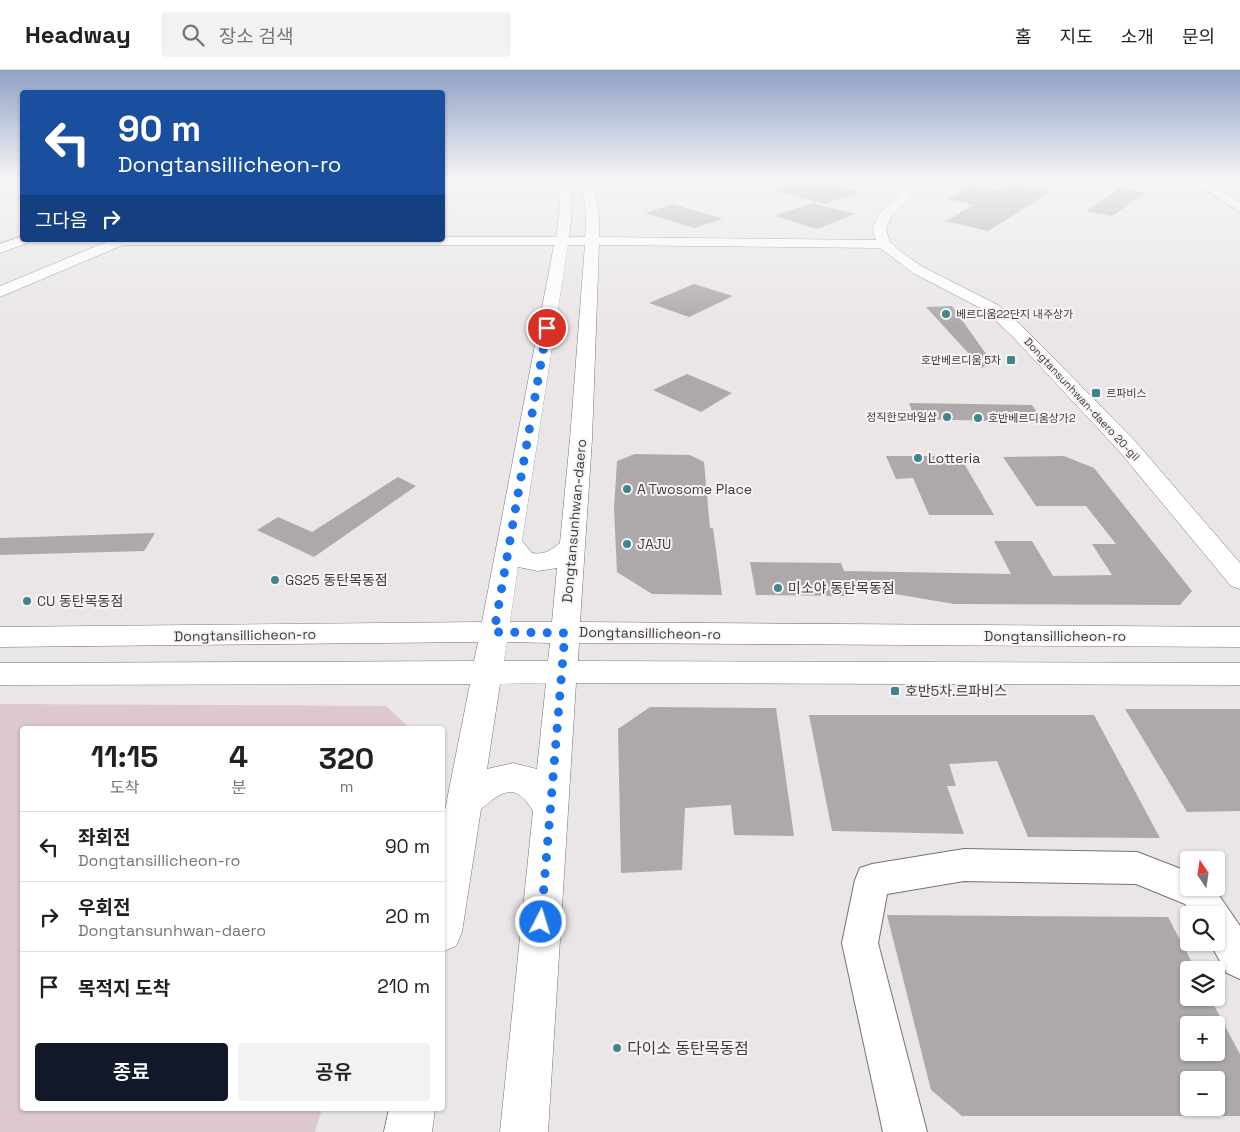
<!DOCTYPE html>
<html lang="ko">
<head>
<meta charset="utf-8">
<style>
  body { margin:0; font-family:"Space Grotesk","Noto Sans KR",sans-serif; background:#f2f2f2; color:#202124; height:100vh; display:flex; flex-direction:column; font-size:19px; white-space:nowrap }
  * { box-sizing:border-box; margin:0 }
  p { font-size:16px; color:#757577 }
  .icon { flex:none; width:28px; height:28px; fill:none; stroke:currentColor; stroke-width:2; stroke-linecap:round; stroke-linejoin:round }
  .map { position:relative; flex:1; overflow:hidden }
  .side { position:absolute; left:20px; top:656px; width:425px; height:385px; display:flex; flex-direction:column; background:#fff; border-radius:5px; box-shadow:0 1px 4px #0004 }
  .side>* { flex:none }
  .banner { position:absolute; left:20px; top:20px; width:425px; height:152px; border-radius:5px; box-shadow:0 1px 4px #0004; background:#1a4fa0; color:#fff; overflow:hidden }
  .needle { width:32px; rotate:347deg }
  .controls { position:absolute; left:1180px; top:781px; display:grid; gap:10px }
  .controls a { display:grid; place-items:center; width:45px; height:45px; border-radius:5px; background:#fff; box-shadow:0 1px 4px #0004; font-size:25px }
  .pin { position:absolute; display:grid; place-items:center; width:42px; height:42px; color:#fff; margin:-21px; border:2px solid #fff; border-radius:50%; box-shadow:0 1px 5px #0007 }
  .me { position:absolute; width:55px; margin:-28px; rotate:5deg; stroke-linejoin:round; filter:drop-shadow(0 0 4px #0008) }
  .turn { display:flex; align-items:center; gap:18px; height:105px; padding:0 15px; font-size:22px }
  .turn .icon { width:65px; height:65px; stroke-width:2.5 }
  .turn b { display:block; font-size:35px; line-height:42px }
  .then { display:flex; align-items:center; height:48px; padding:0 15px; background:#0003; gap:10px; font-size:19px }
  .eta { display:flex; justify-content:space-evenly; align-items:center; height:85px; text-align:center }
  .eta b { font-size:30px; font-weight:600; line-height:35px }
  .button { display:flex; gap:10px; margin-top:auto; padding:10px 15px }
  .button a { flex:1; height:58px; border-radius:5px; background:#111827; color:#fff; font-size:20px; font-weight:600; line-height:58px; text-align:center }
  .button a+a { background:#f2f2f2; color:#202124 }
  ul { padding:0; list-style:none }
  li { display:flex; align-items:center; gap:15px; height:70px; padding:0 15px; border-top:1px solid #e0e0e0 }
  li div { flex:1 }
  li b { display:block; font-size:19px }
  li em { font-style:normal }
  header { display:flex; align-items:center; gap:30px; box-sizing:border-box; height:70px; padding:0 25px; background:#fff; border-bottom:1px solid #e0e0e0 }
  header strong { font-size:24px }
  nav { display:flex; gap:28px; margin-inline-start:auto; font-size:18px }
  .search { width:350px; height:45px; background:#f2f2f2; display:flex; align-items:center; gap:12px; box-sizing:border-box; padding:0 18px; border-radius:5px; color:#757577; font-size:19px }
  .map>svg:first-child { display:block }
  .green { fill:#dec8d0 }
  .building { fill:#ada9aa; fill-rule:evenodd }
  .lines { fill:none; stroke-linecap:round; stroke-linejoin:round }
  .street-casing { stroke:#767374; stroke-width:2 }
  .secondary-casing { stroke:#767374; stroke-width:1 }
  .highway-casing { stroke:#767374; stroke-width:1 }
  .street { fill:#fff; fill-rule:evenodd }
  .secondary { fill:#fff; fill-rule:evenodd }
  .highway { fill:#fff; fill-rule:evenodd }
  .route { stroke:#1a73e8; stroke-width:9; stroke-dasharray:0 16.2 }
  .poi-dot { fill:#3e868c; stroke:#f7f3f5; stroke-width:2 }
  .labels { text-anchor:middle; stroke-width:4; stroke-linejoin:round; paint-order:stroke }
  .far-poi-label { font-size:11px; fill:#3c3b3b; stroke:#f7f3f5; text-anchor:start }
  .far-street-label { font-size:11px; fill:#3c3b3b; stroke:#f7f3f5 }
  .poi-label { font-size:14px; fill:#3c3b3b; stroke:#f7f3f5; text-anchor:start }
  .street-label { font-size:14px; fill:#3c3b3b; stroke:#f7f3f5 }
  .near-poi-label { font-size:16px; fill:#3c3b3b; stroke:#f7f3f5; text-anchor:start }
</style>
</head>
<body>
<header>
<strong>Headway</strong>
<div class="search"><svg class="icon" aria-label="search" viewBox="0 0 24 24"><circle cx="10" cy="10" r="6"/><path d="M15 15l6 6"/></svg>장소 검색</div>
<nav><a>홈</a><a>지도</a><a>소개</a><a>문의</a></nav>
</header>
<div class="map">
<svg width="1240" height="1062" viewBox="0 0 1240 1062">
  <rect width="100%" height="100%" fill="#eae6e7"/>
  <path class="green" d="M 0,634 L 386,636 L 411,659 L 22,659 L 22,1039 L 322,1039 L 315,1062 L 0,1062 Z"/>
  <path class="building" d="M 811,110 L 861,122 L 824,134 L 776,121 Z
    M 1010,114 L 1050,122 L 988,161 L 945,151 L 974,135 L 948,129 L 973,116 L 998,121 Z
    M 1120,118 L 1146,123 L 1112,146 L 1086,141 Z
    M 812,133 L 855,144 L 817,159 L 774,146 Z
    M 673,134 L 723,149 L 694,158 L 645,143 Z
    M 694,214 L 733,226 L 689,247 L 649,233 Z
    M 952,236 L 991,291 L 982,298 L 926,237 Z
    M 687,304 L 732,323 L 701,342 L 653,320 Z
    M 909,333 L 1032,335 L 1044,352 L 915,349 Z
    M 635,384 L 690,385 L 704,392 L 710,458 L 713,458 L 722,525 L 652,524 L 617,502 L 614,439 L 617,391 Z
    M 886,386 L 943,386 L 965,395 L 994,445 L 929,445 L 913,408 L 896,409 Z
    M 1064,386 L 1094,398 L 1192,521 L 1180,535 L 954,534 L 889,523 L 851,522 L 852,526 L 756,525 L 750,492 L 841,493 L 844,501 L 1011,504 L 994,471 L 1032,471 L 1053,506 L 1112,505 L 1092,474 L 1116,474 L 1086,436 L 1036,436 L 1003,387 Z
    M 398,407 L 416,416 L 314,487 L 257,460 L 278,447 L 312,462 Z
    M 155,463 L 144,481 L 0,485 L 0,468 Z
    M 650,637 L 776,638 L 794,766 L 734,765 L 731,735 L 685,738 L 682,800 L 621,803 L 618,659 Z
    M 1125,639 L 1240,639 L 1240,741 L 1187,742 Z
    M 809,645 L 1094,645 L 1160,768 L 1028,767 L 997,691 L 949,694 L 956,716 L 947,716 L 964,764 L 832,761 Z
    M 887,845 L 1168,847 L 1196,900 L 1189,900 L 1189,928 L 1210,928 L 1240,984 L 1240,1046 L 962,1046 L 931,1020 ZM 1189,955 L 1216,955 L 1216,982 L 1189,982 ZM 1189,1010 L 1216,1010 L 1216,1038 L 1189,1038 Z"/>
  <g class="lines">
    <g class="street-casing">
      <path id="street" d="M 964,779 L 1137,782 L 1189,802 L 1189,818 L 1214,818 L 1240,856 L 1240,909 L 1227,903 L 1209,872 L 1216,872 L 1216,845 L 1192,845 L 1185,834 L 1136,814 L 964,811 L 887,824 L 878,873 L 927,1062 L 883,1062 L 842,873 L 855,810 L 860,798 L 872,794 Z"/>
    </g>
    <g class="secondary-casing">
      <path id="secondary" d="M 556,109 L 568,109 C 574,129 572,147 569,167 L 585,167 C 587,147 586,128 579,109 L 591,109 C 598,128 600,147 599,167 L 876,170 L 872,159 L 880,143 L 898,126 L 905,109 L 917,109 L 910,127 L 891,147 L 886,159 L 890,172 L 900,181 L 923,197 L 998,235 L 1026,260 L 1135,371 L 1240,493 L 1240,519 L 1231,516 L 1119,381 L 1014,268 L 986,241 L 913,203 L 880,178 L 599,175 L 592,369 L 580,552 L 1240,557 L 1240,577 L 579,573 L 578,591 L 1240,593 L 1240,615 L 576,613 L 548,1062 L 500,1062 L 533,741 C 515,712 504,720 481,739 L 462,862 L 456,876 L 442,882 L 442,755 L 470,614 L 0,615 L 0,593 L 474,591 L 478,572 L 0,577 L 0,557 L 482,552 L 554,175 L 123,175 L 0,227 L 0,216 L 111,170 L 442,170 L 442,167 L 556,167 C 559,147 562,129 556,109 ZM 568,175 L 585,175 L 570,369 L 560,473 C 550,481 544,485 532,483 L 522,471 ZM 518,497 L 538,501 L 557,498 L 552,552 L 510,552 ZM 507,572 L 550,573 L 548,591 L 504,591 ZM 546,613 L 537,699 L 513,693 L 487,699 L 500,614 Z
        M 389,1039 L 435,1039 L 432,1062 L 384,1062 Z"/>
    </g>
    <g class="highway-casing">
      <path id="highway" d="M 1189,109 L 1203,109 L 1240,133 L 1240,142 Z
        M 22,166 L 22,170 L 30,170 L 28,173 L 0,183 L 0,174 Z"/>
    </g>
    <use href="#street" class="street"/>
    <use href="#secondary" class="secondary"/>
    <use href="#highway" class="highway"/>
  </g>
  <linearGradient id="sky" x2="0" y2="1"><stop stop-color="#8fa2c7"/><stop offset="0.42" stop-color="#f6f4f4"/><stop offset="1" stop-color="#f6f4f4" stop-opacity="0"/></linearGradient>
  <rect width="1240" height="258" fill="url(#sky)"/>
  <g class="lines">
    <path class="route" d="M 541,852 L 565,563 L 494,562 L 547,258"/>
  </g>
  <g class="poi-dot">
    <circle cx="946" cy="244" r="5"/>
    <rect x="1006" y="285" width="10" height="10" rx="2.5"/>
    <rect x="1091" y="318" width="10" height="10" rx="2.5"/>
    <circle cx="947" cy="347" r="5"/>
    <circle cx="978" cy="348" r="5"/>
    <circle cx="918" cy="388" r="5"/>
    <circle cx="627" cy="419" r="5"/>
    <circle cx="627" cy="474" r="5"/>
    <circle cx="275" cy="510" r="5"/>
    <circle cx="778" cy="518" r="5"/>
    <circle cx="27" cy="531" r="5"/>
    <rect x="890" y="616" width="10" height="10" rx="2.5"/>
    <circle cx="617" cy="978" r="5"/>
  </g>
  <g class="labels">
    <g class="far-poi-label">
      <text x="956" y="248">베르디움22단지 내주상가</text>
      <text x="1001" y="294" text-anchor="end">호반베르디움 5차</text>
      <text x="1106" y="327">르파비스</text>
      <text x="937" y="351" text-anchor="end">정직한모바일샵</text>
      <text x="988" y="352">호반베르디움상가2</text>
    </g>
    <g class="far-street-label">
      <text transform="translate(1082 329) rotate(47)" y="4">Dongtansunhwan-daero 20-gil</text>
    </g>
    <g class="poi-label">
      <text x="928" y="393">Lotteria</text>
      <text x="637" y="424">A Twosome Place</text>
      <text x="637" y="479">JAJU</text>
      <text x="285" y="515">GS25 동탄목동점</text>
      <text x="788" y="523">미소야 동탄목동점</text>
      <text x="37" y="536">CU 동탄목동점</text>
      <text x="905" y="626">호반5차.르파비스</text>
    </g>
    <g class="street-label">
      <text transform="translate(574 451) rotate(-85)" y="5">Dongtansunhwan-daero</text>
      <text transform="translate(650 563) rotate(1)" y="5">Dongtansillicheon-ro</text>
      <text transform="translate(245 565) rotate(-1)" y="5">Dongtansillicheon-ro</text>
      <text x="1055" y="571">Dongtansillicheon-ro</text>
    </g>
    <g class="near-poi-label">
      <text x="627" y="984">다이소 동탄목동점</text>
    </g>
  </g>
</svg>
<div class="controls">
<a><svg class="needle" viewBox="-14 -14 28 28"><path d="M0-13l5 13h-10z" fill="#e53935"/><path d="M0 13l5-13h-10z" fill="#757577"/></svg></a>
<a><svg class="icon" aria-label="search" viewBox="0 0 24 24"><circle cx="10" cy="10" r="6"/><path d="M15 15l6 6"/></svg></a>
<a><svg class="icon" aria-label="layers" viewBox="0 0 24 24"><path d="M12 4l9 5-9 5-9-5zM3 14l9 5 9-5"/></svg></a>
<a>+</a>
<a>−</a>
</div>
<div class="pin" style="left:547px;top:258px;background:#d93025"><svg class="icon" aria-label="arrive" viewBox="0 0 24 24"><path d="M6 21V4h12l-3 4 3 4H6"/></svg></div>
<svg class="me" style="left:541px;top:852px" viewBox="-20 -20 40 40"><circle r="17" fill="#1a73e8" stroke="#fff" stroke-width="3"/><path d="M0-11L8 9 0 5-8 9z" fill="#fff"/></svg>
<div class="banner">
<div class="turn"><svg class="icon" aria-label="left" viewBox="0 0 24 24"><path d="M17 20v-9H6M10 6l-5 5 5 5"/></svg><div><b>90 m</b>Dongtansillicheon-ro</div></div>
<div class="then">그다음<svg class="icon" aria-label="right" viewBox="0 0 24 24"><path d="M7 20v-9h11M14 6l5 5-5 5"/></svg></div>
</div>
<section class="side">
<div class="eta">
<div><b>11:15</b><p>도착</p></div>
<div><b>4</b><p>분</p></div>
<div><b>320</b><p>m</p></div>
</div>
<ul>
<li><svg class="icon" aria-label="left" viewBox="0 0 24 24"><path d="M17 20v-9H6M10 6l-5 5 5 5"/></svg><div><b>좌회전</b><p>Dongtansillicheon-ro</p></div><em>90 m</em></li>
<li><svg class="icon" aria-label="right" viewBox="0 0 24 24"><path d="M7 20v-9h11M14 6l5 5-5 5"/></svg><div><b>우회전</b><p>Dongtansunhwan-daero</p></div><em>20 m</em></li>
<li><svg class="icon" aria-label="arrive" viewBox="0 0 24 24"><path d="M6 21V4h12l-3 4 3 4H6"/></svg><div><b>목적지 도착</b></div><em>210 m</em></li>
</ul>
<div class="button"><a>종료</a><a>공유</a></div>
</section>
</div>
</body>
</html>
